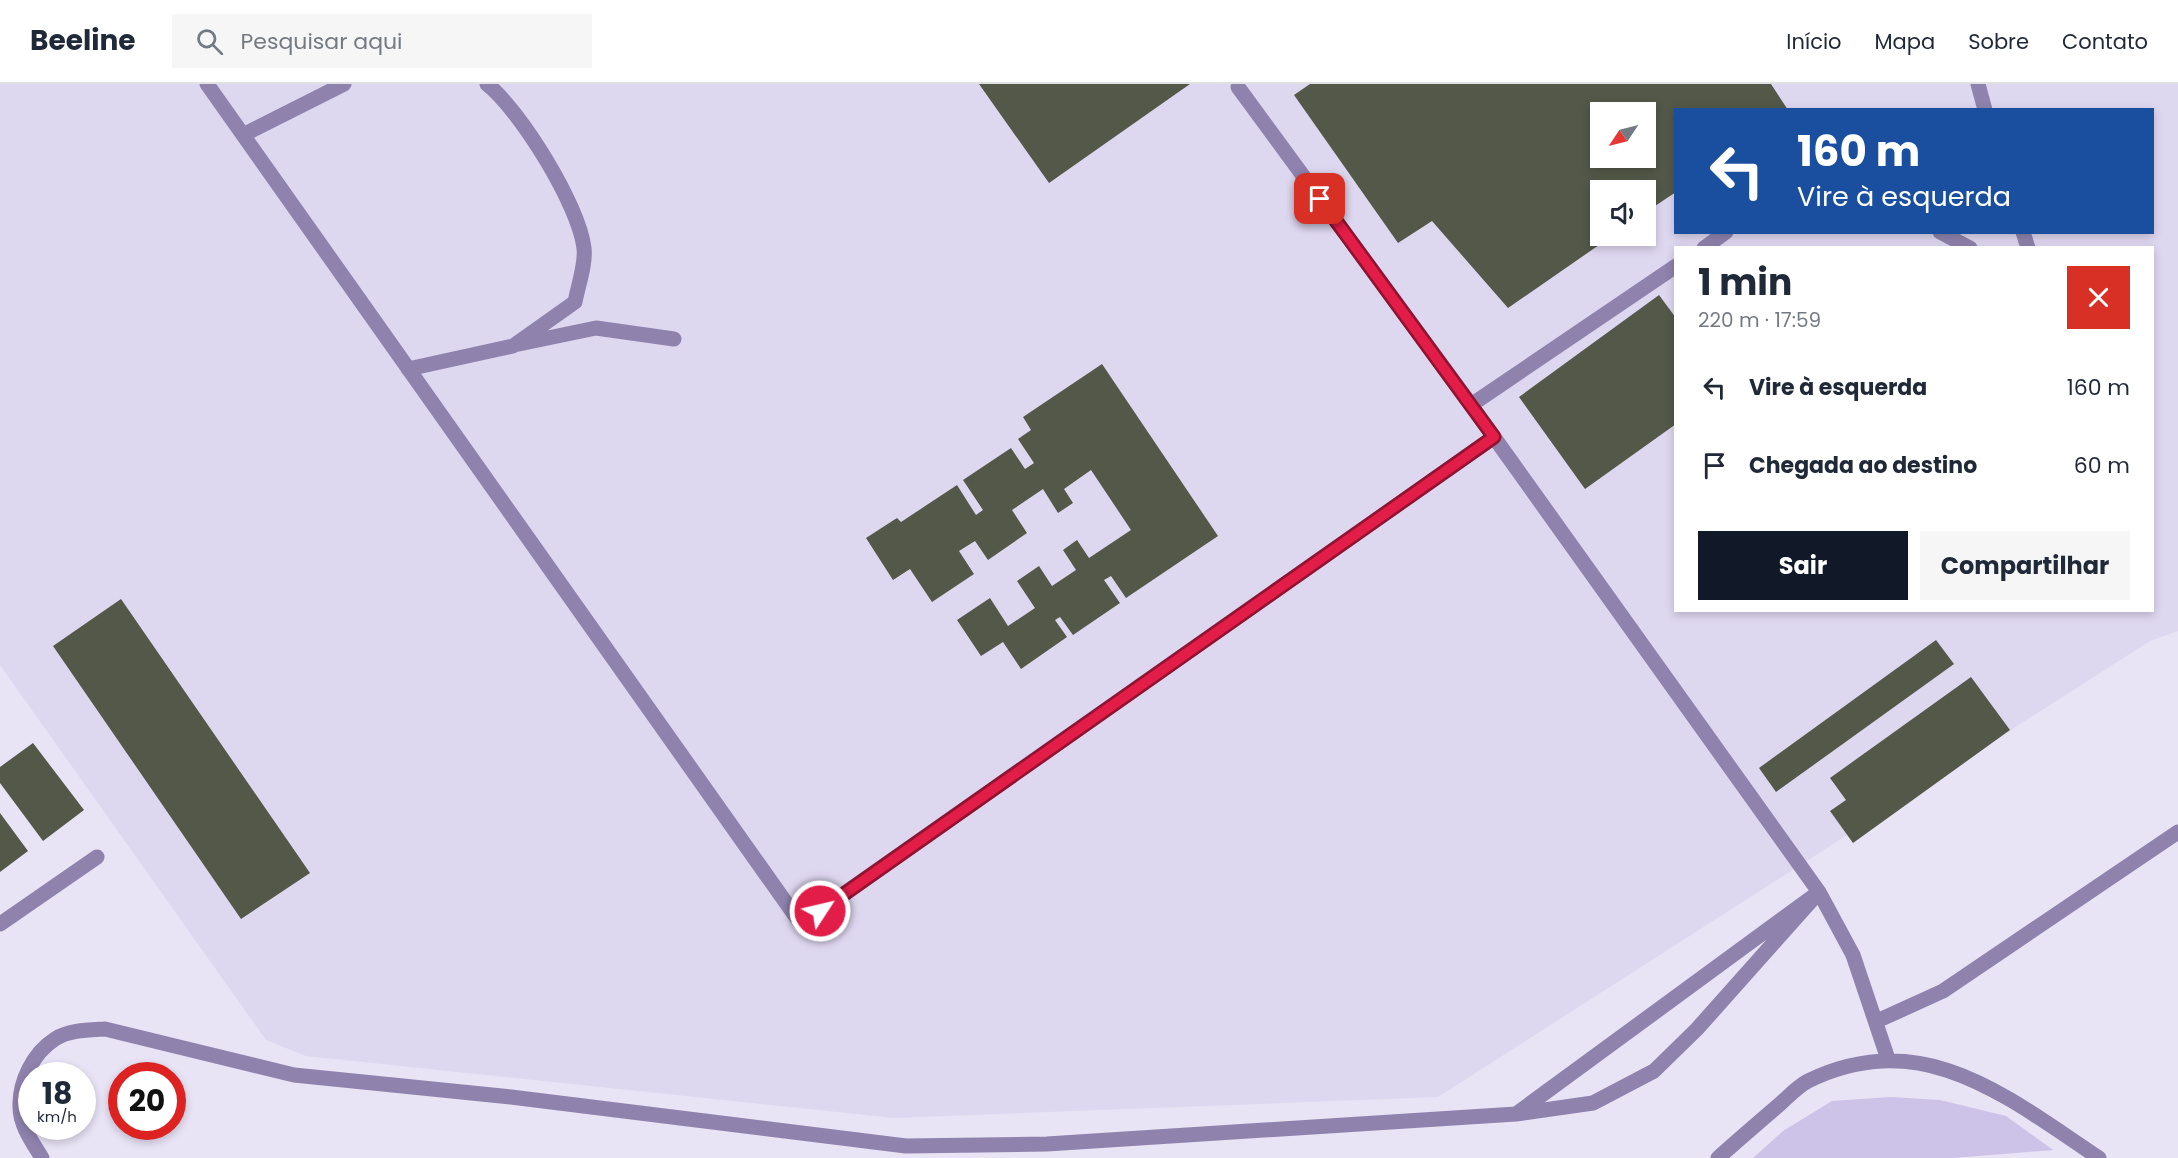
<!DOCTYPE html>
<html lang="pt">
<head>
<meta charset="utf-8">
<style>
  body { margin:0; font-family:Poppins,sans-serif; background:#f6f6f7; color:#1f2937; height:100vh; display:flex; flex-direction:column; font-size:22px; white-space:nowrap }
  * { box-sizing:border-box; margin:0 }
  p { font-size:20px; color:#747a83 }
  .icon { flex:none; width:33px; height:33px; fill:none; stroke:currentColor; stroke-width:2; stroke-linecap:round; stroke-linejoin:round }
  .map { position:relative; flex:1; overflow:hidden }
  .panel { position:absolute; left:1674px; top:162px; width:480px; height:366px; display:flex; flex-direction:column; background:#fff; border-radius:0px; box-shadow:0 3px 9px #0003 }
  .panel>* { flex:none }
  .top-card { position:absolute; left:1674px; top:24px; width:480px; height:126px; border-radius:0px; box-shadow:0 3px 9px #0003; background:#1a4fa0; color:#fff; overflow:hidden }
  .needle { width:39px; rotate:235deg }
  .tools { position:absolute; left:1590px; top:18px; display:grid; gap:12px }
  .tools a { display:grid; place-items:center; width:66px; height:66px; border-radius:0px; background:#fff; box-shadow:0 3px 9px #0003; font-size:30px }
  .speed { position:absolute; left:18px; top:978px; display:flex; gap:12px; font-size:30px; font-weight:700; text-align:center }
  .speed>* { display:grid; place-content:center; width:78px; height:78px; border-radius:50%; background:#fff; box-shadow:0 3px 9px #0003; line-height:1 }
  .speed small { font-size:15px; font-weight:400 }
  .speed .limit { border:9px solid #d22; background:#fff; color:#111 }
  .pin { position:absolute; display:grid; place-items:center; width:51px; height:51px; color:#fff; margin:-26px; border-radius:12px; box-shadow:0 3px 9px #0006 }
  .me { position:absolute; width:66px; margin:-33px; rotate:55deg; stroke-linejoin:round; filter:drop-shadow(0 0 4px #0008) }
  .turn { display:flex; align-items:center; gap:21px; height:126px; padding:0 24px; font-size:27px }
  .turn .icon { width:78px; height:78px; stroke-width:2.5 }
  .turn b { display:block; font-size:42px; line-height:51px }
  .round { display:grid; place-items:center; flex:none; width:63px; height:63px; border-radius:0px; background:#f6f6f7 }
  .overview { display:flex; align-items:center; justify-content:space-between; height:102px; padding:0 24px }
  h1 { font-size:36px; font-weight:700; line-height:45px }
  .cta { display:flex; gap:12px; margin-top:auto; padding:12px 24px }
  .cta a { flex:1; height:69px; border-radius:0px; background:#111827; color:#fff; font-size:24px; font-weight:700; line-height:69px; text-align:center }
  .cta a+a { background:#f6f6f7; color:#1f2937 }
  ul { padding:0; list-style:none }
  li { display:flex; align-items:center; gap:18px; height:78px; padding:0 24px }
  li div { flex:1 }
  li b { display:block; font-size:22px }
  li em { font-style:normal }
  header { display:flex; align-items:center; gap:36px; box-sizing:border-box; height:84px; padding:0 30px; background:#fff; border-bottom:2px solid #e0e1e3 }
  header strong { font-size:28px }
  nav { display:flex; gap:33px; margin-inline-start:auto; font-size:21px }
  .search { width:420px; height:54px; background:#f6f6f7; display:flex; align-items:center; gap:15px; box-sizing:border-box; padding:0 21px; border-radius:0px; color:#747a83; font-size:22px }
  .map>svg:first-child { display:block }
  .built { fill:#ded7f0; fill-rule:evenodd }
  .green { fill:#cdc2e8 }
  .building { fill:#535849; fill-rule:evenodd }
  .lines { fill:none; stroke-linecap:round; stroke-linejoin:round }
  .minor { stroke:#8f82ad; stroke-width:15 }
  .route-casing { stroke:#92132f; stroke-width:15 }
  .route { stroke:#e11d48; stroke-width:10 }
</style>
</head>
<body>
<header>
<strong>Beeline</strong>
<div class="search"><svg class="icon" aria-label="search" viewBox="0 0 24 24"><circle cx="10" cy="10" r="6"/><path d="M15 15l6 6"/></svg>Pesquisar aqui</div>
<nav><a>Início</a><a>Mapa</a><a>Sobre</a><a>Contato</a></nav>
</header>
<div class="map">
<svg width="2178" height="1074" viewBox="0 0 2178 1074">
  <rect width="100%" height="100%" fill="#e8e3f5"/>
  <path class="built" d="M 0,0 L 2178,0 L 2178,547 L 2150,557 L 1438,1013 L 894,1034 L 306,972 L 266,956 L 0,581 ZM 1676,26 L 2152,26 L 2152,148 L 1676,148 ZM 1600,28 L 1646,28 L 1646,74 L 1600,74 ZM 1600,106 L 1646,106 L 1646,152 L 1600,152 ZM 1676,164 L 2152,164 L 2152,526 L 1676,526 Z"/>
  <path class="green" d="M 1891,1013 L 1940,1016 L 2006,1032 L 2053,1066 L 1953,1074 L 1753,1074 L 1783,1047 L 1832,1017 Z"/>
  <path class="building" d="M 979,0 L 1190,0 L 1049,99 Z
    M 1310,0 L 1771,0 L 1788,26 L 1676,26 L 1676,108 L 1646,128 L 1646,106 L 1600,106 L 1600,152 L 1612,152 L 1508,224 L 1432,137 L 1398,159 L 1294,11 ZM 1600,28 L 1646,28 L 1646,74 L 1600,74 Z
    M 1659,211 L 1676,234 L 1676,340 L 1585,405 L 1519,313 Z
    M 1102,280 L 1218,452 L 1126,514 L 1111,492 L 1104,496 L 1120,519 L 1073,551 L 1060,533 L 1055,536 L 1067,553 L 1021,585 L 1003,558 L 981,572 L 957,536 L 990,514 L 1008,542 L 1035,524 L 1017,497 L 1039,482 L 1052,502 L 1076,486 L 1063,466 L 1077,456 L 1089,474 L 1131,446 L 1091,386 L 1064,405 L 1073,419 L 1058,429 L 1043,405 L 1012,426 L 1027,449 L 988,476 L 975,457 L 959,467 L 974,490 L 932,518 L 910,485 L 893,496 L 866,454 L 897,434 L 901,438 L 957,401 L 976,431 L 983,426 L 963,396 L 1011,364 L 1025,385 L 1034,379 L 1018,355 L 1031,346 L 1023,333 Z
    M 121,515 L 310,789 L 241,835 L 53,562 Z
    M 1936,556 L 1954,580 L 1776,708 L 1759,684 Z
    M 1971,593 L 2010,646 L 1853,759 L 1830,727 L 1846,716 L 1830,694 Z
    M 33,659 L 84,726 L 43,757 L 0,699 L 0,683 Z
    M 0,729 L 28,767 L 0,788 Z"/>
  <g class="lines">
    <path class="minor" d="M 207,0 L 801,840 L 1494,353
      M 1978,0 L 1985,26
      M 1238,3 L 1471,321 L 1819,808 L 1853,871 L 1888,975
      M 243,51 L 344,0
      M 1940,148 L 1970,164
      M 2023,148 L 2028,164
      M 1704,164 L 1726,148
      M 519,260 L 596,244 L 674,255
      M 408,285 L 513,262 L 575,218 C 578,202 586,180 584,164 C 579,121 520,26 487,0
      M 1471,321 L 1676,182
      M 1819,808 L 1697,945 L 1654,987 L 1593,1019 L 1516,1030 Z
      M 0,840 L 97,773
      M 1877,937 L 1943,907 L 2178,748
      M 42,1074 C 33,1059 20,1042 20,1023 C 19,998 33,969 55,955 C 69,946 89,946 105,945 L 294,991 L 511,1013 L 906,1062 L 1047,1060 L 1516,1030
      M 1718,1074 C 1738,1056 1759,1038 1780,1020 C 1788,1013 1798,1002 1808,997 C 1923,941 2007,1013 2099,1074"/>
  </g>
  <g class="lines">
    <g class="route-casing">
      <path id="route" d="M 820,827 L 1494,353 L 1320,115"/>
    </g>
    <use href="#route" class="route"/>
  </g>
</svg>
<div class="tools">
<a><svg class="needle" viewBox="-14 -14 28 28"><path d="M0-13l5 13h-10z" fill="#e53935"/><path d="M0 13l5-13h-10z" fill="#747a83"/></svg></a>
<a><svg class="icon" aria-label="sound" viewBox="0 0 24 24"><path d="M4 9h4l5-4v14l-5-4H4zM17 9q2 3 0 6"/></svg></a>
</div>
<div class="speed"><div>18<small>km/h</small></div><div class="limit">20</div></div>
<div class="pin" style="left:1320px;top:115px;background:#d93025"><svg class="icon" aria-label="arrive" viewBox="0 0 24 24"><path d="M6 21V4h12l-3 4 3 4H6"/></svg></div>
<svg class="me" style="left:820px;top:827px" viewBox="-20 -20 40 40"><circle r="17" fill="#e11d48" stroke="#fff" stroke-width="3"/><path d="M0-11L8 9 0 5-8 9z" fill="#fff"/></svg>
<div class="top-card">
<div class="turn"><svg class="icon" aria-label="left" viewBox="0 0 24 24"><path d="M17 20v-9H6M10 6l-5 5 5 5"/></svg><div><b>160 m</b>Vire à esquerda</div></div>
</div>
<section class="panel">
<div class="overview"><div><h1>1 min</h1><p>220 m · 17:59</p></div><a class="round" style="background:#d93025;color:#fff"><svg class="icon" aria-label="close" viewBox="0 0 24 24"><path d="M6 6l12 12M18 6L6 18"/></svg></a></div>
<ul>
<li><svg class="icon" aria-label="left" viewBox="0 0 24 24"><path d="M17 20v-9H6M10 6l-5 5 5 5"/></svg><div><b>Vire à esquerda</b></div><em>160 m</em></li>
<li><svg class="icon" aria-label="arrive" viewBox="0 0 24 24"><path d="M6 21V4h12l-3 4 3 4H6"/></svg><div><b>Chegada ao destino</b></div><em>60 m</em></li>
</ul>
<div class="cta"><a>Sair</a><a>Compartilhar</a></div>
</section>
</div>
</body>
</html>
